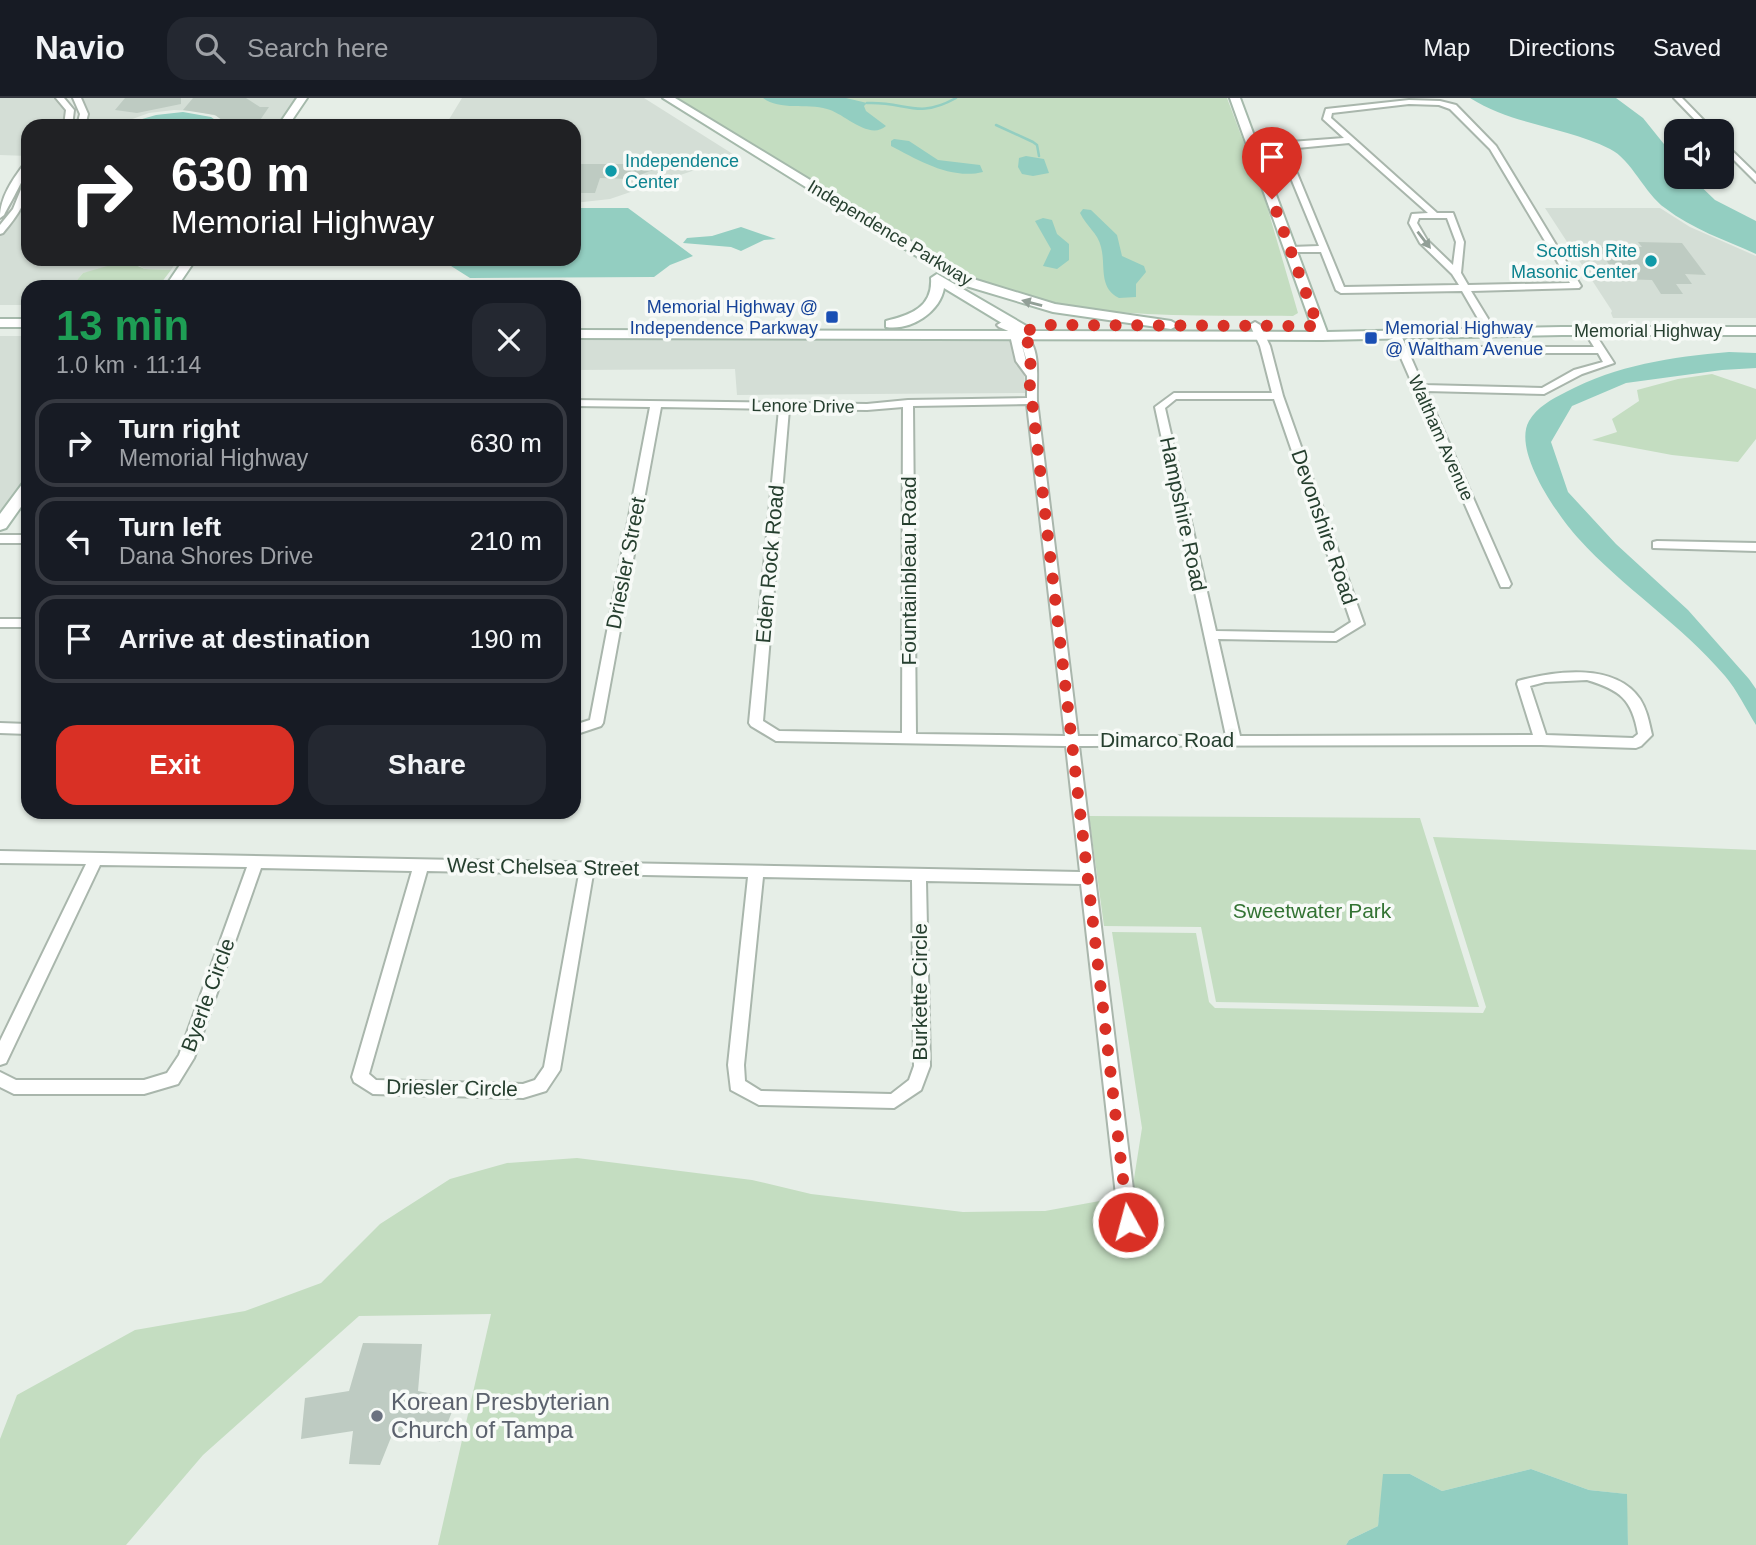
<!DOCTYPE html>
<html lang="en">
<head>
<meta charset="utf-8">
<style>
  body { margin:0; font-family:Helvetica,sans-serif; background:#242831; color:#f1f3f6; height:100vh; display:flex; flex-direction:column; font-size:26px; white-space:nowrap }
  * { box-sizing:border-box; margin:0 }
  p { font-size:23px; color:#9ea1a6 }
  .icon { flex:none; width:38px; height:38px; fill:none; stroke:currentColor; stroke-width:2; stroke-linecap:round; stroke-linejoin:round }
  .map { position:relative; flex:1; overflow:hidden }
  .sheet { position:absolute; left:21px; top:182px; width:560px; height:539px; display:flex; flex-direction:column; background:#171b24; border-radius:21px; box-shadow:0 2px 5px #0004 }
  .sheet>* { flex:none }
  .banner { position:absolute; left:21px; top:21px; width:560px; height:147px; border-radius:21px; box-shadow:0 2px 5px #0004; background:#202124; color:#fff; overflow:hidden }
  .tools { position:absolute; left:1664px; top:21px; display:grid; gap:14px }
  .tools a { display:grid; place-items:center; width:70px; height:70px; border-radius:14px; background:#171b24; box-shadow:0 2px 5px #0004; font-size:35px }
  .pin { position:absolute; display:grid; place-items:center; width:60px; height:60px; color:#fff; margin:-72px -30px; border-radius:50% 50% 50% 0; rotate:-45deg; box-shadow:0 0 7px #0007 }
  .pin .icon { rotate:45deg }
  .me { position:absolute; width:77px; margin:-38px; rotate:353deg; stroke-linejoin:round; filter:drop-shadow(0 0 5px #0008) }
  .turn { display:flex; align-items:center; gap:24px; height:147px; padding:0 35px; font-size:32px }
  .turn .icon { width:91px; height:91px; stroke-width:2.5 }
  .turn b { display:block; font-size:49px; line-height:60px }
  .round { display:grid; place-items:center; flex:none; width:74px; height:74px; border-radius:21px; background:#242831 }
  .overview { display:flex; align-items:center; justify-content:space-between; height:119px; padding:0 35px }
  h1 { font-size:42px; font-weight:700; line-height:52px; color:#1e9e55 }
  .cta { display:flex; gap:14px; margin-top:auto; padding:14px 35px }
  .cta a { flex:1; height:80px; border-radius:21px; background:#d93025; color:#fff; font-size:28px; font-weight:700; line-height:80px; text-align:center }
  .cta a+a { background:#242831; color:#f1f3f6 }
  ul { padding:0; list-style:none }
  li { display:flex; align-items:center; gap:21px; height:88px; margin:0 14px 10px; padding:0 21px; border:4px solid #363941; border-radius:21px }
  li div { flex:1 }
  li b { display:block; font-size:26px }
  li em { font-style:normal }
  header { display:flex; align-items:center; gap:42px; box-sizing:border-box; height:98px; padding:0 35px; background:#171b24; border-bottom:2px solid #363941 }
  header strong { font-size:33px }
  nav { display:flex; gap:38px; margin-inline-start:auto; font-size:24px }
  .search { width:490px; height:63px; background:#242831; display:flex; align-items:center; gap:18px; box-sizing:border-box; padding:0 24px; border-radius:21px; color:#9ea1a6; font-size:26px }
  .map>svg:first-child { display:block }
  .built { fill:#d4ded6 }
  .green { fill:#c4ddc1 }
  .water { fill:#93cec1 }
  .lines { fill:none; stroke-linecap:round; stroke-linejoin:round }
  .stream { stroke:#93cec1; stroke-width:2.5 }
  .building { fill:#becbc2 }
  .street-casing { stroke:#a9b6ac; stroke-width:4 }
  .secondary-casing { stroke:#a5b9ab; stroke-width:4 }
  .street { fill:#fff; fill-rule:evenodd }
  .secondary { fill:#fff; fill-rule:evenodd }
  .oneway { fill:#929f97 }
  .route { stroke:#d93025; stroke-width:12; stroke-dasharray:0 21.6 }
  .culture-dot { fill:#0f9aa8; stroke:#f7faf7; stroke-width:2.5 }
  .transit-dot { fill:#1a4fb4; stroke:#f7faf7; stroke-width:2.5 }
  .worship-dot { fill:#6b7280; stroke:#f7faf7; stroke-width:2.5 }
  .labels { text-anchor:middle; stroke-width:7; stroke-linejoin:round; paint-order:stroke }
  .far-culture-label { font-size:18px; fill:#0d838f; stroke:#f7faf7; text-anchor:start }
  .far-street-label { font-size:18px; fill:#263f2f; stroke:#f7faf7 }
  .far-transit-label { font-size:18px; fill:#164399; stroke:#f7faf7; text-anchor:end }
  .street-label { font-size:21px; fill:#263f2f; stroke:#f7faf7 }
  .park-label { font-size:21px; fill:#337333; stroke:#f7faf7 }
  .near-worship-label { font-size:24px; fill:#5b616d; stroke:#f7faf7; text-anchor:start }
</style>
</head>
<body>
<header>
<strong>Navio</strong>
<div class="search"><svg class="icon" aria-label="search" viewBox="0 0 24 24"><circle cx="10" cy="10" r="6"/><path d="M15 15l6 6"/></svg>Search here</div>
<nav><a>Map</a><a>Directions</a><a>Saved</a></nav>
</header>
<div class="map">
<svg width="1756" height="1447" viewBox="0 0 1756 1447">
  <rect width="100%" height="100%" fill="#e6eee7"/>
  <path class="built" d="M 0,0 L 55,0 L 66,13 L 64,28 L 28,28 L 28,58 L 0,57 Z
    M 82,0 L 298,0 L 279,28 L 234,28 L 222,19 L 195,13 L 174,12 L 149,15 L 113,28 L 85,28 L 89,15 Z
    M 462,0 L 644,0 L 736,58 L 610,101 L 574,105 L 574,28 L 445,28 Z
    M 28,99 L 28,161 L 178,161 L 171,172 L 145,171 L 136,166 L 83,175 L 71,189 L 28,189 L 28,207 L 0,207 L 0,137 L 17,119 Z
    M 1545,110 L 1660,110 L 1690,129 L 1756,158 L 1756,220 L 1613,220 L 1611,215 L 1612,213 Z
    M 0,238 L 28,238 L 28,380 L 0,419 Z
    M 574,239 L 1011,240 L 1016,263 L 1024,276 L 1026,295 L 737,297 L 735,271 L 574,272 Z"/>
  <path class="green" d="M 677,0 L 1227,0 L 1264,98 L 1298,215 L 1293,218 C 1220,217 1146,220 1074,209 C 1035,203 999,189 962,175 Z
    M 125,163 L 145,171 L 171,172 L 158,189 L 71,189 L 83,175 Z
    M 1712,276 L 1756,291 L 1756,341 L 1738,364 L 1672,357 L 1592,342 L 1617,334 L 1612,321 L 1639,303 L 1637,292 L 1678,281 Z
    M 1089,718 L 1420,720 L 1479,909 L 1216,904 L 1201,829 L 1104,828 Z
    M 1433,739 L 1756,752 L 1756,1447 L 1628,1447 L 1626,1396 L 1589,1392 L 1531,1371 L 1442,1393 L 1410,1376 L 1381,1406 L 1378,1428 L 1349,1442 L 1346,1447 L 438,1447 L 491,1216 L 359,1218 L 203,1357 L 126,1447 L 0,1447 L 0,1341 L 17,1297 L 135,1232 L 245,1213 L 321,1185 L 380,1126 L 450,1081 L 507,1065 L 577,1060 L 752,1082 L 811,1096 L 963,1114 L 1045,1113 L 1116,1100 L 1120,1134 L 1138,1134 L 1133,1087 L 1142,1030 L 1112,834 L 1196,835 L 1209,904 L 1215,910 L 1483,915 L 1486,909 Z"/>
  <path class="water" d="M 763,0 L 846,0 L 867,5 L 864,8 L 866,13 L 886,28 C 869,43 844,15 827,11 C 807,5 780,13 763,0 Z
    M 1470,0 L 1616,0 L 1643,20 L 1676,61 L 1676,79 L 1691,79 L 1715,102 L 1756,123 L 1756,156 C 1725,142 1692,131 1665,110 C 1645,96 1631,61 1610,51 C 1564,28 1515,28 1470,0 Z
    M 183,14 L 211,19 L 224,28 L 118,28 L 156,17 Z
    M 894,41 L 909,43 L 938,62 L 980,67 L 983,74 C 951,82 918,62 891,48 L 891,43 Z
    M 1026,58 L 1044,61 L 1049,75 L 1033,78 L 1022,76 L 1018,69 L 1019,60 Z
    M 574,110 L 628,110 L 693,158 L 670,167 L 654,179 L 470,180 L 440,161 L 574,161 Z
    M 1083,111 L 1091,112 L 1117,137 L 1122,158 L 1144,168 L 1146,174 L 1136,186 L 1136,199 L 1119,200 C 1098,190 1106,167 1101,149 C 1098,135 1086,128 1080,115 Z
    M 1043,120 L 1052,122 L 1057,136 L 1069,146 L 1069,162 L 1057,171 L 1043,168 L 1051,151 L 1035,123 Z
    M 741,129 L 776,141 L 764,142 L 741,153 L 731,149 L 683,145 L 687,140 L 712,138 Z
    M 1729,254 L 1756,255 L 1756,270 L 1722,272 L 1626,285 L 1572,308 L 1551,344 L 1568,394 L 1616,446 L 1688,512 L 1749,581 L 1756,591 L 1756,627 C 1746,611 1737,592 1725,578 C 1681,526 1623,490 1578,440 C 1558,418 1512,353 1529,323 C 1537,309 1552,301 1566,294 C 1617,267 1671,259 1729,254 Z
    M 1531,1371 L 1589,1392 L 1627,1396 L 1628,1447 L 1346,1447 L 1349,1442 L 1378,1428 L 1383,1376 L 1410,1376 L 1442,1393 Z"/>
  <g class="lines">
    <path class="stream" d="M 867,5 C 906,3 917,22 956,0
      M 996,27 L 1033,44 L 1037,47 L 1039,58"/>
  </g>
  <path class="building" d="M 125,0 L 181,0 L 181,6 L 137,15 L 115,12 Z
    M 193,0 L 246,0 L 260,9 L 269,9 L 256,28 L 230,28 L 215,17 L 183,12 Z
    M 574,66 L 665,66 L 665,67 L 630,81 L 600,80 L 595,95 L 574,95 Z
    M 1638,144 L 1682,145 L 1706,177 L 1685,176 L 1692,186 L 1676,186 L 1683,196 L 1661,196 L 1652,182 L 1618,181 L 1598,149 L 1642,149 Z
    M 363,1245 L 422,1246 L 418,1293 L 457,1301 L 440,1344 L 400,1334 L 398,1339 L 392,1337 L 380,1367 L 349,1366 L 353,1333 L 301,1341 L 305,1300 L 349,1293 Z"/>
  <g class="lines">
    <g class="street-casing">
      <path id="street" d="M 56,0 L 64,0 L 74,12 L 72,28 L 64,28 L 66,12 Z
        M 73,0 L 81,0 L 88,16 L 85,28 L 77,28 L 80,16 Z
        M 1674,0 L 1682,0 L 1714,33 L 1706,33 Z
        M 1409,2 L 1440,3 L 1456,7 L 1496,48 L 1581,188 L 1579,190 L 1471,193 L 1490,224 L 1485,227 L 1480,224 L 1462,193 L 1341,195 L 1336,192 L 1321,154 L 1288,154 L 1288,150 L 1291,149 L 1319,148 L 1279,51 L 1250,51 L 1250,47 L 1344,40 L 1323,21 L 1326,11 ZM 1409,6 L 1439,7 L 1450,11 L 1490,51 L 1570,185 L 1468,187 L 1461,175 L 1464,144 L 1453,115 L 1437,115 L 1331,20 L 1332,15 ZM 1349,45 L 1428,115 L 1412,116 L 1409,125 L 1420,145 L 1452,176 L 1459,187 L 1344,189 L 1287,51 ZM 1419,120 L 1447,120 L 1456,144 L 1453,167 L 1427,142 L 1417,125 Z
        M 1722,43 L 1756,76 L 1756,84 L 1722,50 Z
        M 25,65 L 28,65 C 28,75 10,105 4,117 L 0,120 C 0,99 13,81 25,65 Z
        M 28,81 C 28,104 17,118 3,135 L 0,136 L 0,127 L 13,111 L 24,84 Z
        M 1002,224 C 1045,237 1036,267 1037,303 L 1078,638 L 1226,638 L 1155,309 L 1174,295 L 1272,295 L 1260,248 L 1250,227 L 1255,224 L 1260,227 L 1270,248 L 1283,298 L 1364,526 L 1336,543 L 1218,541 L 1240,638 L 1533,637 L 1517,586 L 1518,583 C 1554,573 1615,564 1640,601 C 1647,612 1649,624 1652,637 L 1641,648 L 1636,650 L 1541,647 L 1079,648 L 1137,1124 L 1134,1130 L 1128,1132 L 1122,1130 L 1119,1124 L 1081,786 L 926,783 L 930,968 L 921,992 L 894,1010 L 759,1007 L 731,992 L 728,967 L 748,779 L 593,776 L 560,972 L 546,993 L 523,1000 L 373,996 L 354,984 L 352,979 L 412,773 L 261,770 L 194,960 L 178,986 L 144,996 L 14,996 L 0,989 L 0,974 L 16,982 L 144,982 L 167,975 L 179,957 L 247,769 L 100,767 L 6,965 L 0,967 L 0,943 L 86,766 L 0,765 L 0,753 L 1080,774 L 1066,648 L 776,643 L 751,628 L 749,625 L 779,311 L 661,309 L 603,625 L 601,628 L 574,637 L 574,627 L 590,622 L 650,309 L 574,308 L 574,302 L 867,306 L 908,302 L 1027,300 L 1027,278 L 1016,263 L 1010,237 L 1013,235 L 999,229 L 997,227 ZM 1021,243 L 1027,264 L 1026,263 ZM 1176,301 L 1274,301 L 1351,524 L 1334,535 L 1216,533 L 1165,310 ZM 1027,306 L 1065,638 L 916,636 L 913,308 ZM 903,309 L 902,635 L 779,633 L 763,623 L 789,311 L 867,312 ZM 1587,582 C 1620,592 1632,601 1638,636 L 1633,640 L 1546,637 L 1530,588 L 1545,584 ZM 427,773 L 579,776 L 544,969 L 535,982 L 523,986 L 376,982 L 369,976 ZM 763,779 L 912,782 L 914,968 L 909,982 L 891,996 L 761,993 L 745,983 L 744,967 Z
        M 1589,230 L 1592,231 L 1614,265 L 1582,276 L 1544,296 L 1426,293 L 1511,486 L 1509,489 L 1501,489 L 1391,237 L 1396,234 L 1401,237 L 1423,287 L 1542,290 L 1574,272 L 1603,264 L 1598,255 L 1420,255 L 1415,252 L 1420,249 L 1594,249 L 1584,233 Z
        M 0,437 L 28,437 L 28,445 L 0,445 Z
        M 1657,443 L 1756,445 L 1756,453 L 1653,450 L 1653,444 Z
        M 0,521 L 28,521 L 28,529 L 0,529 Z
        M 0,625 L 28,626 L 28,636 L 0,635 Z"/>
    </g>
    <g class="secondary-casing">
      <path id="secondary" d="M 297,0 L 307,0 L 288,28 L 278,28 Z
        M 663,0 L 675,0 L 973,181 L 1055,206 L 1171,223 L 1178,227 L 1171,231 L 1053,214 L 963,187 Z
        M 1230,0 L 1240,0 L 1327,234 L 1562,229 L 1756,229 L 1756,237 L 1562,237 L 1322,242 L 574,240 L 574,232 L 1015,233 L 944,190 C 940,214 911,233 886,229 L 886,223 C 911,217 933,209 931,180 L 937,176 L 1035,233 L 1314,234 Z
        M 184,161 L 196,161 L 177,189 L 165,189 Z
        M 0,221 L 28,221 L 28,229 L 0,229 Z
        M 28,383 L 28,399 L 6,430 L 0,432 L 0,416 L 23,385 Z"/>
    </g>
    <use href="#street" class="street"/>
    <use href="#secondary" class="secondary"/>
  </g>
  <defs><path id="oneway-solid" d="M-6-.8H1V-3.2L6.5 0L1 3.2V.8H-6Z" transform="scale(1.75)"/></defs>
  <g class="oneway">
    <use href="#oneway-solid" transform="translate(1424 142) rotate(52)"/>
    <use href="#oneway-solid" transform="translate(1032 205) rotate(-165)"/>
  </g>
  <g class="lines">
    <path class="route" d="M 1128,1124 L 1032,303 C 1031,295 1029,287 1030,279 C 1030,261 1034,249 1021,234 L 1049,227 L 1318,228 L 1272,101"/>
  </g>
  <g class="culture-dot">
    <circle cx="611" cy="73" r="7"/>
    <circle cx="1651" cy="163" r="7"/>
  </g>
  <g class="transit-dot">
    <rect x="825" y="212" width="14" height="14" rx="3.5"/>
    <rect x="1364" y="233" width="14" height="14" rx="3.5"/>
  </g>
  <circle class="worship-dot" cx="377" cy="1318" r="7"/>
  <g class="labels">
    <g class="far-culture-label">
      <text x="625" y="69">Independence<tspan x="625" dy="21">Center</tspan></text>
      <text x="1637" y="159" text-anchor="end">Scottish Rite<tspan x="1637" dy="21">Masonic Center</tspan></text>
    </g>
    <g class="far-street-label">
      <text transform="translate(890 135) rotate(31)" y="6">Independence Parkway</text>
      <text x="1648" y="239">Memorial Highway</text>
      <text transform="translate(803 308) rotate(1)" y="6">Lenore Drive</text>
      <text transform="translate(1441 340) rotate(66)" y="6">Waltham Avenue</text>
    </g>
    <g class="far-transit-label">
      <text x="818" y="215">Memorial Highway @<tspan x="818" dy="21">Independence Parkway</tspan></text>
      <text x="1385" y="236" text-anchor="start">Memorial Highway<tspan x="1385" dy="21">@ Waltham Avenue</tspan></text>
    </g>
    <g class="street-label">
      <text transform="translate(1183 416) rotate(78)" y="7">Hampshire Road</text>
      <text transform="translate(1324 429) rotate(71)" y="7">Devonshire Road</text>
      <text transform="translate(626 465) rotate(-79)" y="7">Driesler Street</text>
      <text transform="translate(770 466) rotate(-85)" y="7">Eden Rock Road</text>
      <text transform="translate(909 473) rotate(-90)" y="7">Fountainbleau Road</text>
      <text x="1167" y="649">Dimarco Road</text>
      <text transform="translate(543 769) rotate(1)" y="7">West Chelsea Street</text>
      <text transform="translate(920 894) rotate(-90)" y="7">Burkette Circle</text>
      <text transform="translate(208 897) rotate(-70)" y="7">Byerle Circle</text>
      <text transform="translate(452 990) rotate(1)" y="7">Driesler Circle</text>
    </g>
    <g class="park-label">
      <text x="1312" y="820">Sweetwater Park</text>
    </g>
    <g class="near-worship-label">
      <text x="391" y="1312">Korean Presbyterian<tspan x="391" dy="28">Church of Tampa</tspan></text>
    </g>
  </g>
</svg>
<div class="tools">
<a><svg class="icon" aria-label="sound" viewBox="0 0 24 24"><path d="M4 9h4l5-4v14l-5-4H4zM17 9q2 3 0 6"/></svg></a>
</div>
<div class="pin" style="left:1272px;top:101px;background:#d93025"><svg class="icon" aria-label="arrive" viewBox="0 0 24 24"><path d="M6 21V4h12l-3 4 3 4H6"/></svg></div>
<svg class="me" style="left:1128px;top:1124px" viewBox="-20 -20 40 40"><circle r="17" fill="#d93025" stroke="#fff" stroke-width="3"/><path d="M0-11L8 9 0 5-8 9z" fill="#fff"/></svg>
<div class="banner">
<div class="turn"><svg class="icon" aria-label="right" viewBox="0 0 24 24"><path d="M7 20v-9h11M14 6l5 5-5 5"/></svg><div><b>630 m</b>Memorial Highway</div></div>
</div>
<section class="sheet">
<div class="overview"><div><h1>13 min</h1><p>1.0 km · 11:14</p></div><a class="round"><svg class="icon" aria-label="close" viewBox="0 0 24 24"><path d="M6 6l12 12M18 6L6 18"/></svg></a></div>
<ul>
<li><svg class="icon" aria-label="right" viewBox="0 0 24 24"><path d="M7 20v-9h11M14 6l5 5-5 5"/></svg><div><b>Turn right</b><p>Memorial Highway</p></div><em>630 m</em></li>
<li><svg class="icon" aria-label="left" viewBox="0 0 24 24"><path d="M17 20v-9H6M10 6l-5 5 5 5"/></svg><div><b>Turn left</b><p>Dana Shores Drive</p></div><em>210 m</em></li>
<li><svg class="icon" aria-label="arrive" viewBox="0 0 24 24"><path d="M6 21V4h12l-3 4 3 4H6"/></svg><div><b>Arrive at destination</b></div><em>190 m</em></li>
</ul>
<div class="cta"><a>Exit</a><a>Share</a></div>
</section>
</div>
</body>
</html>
